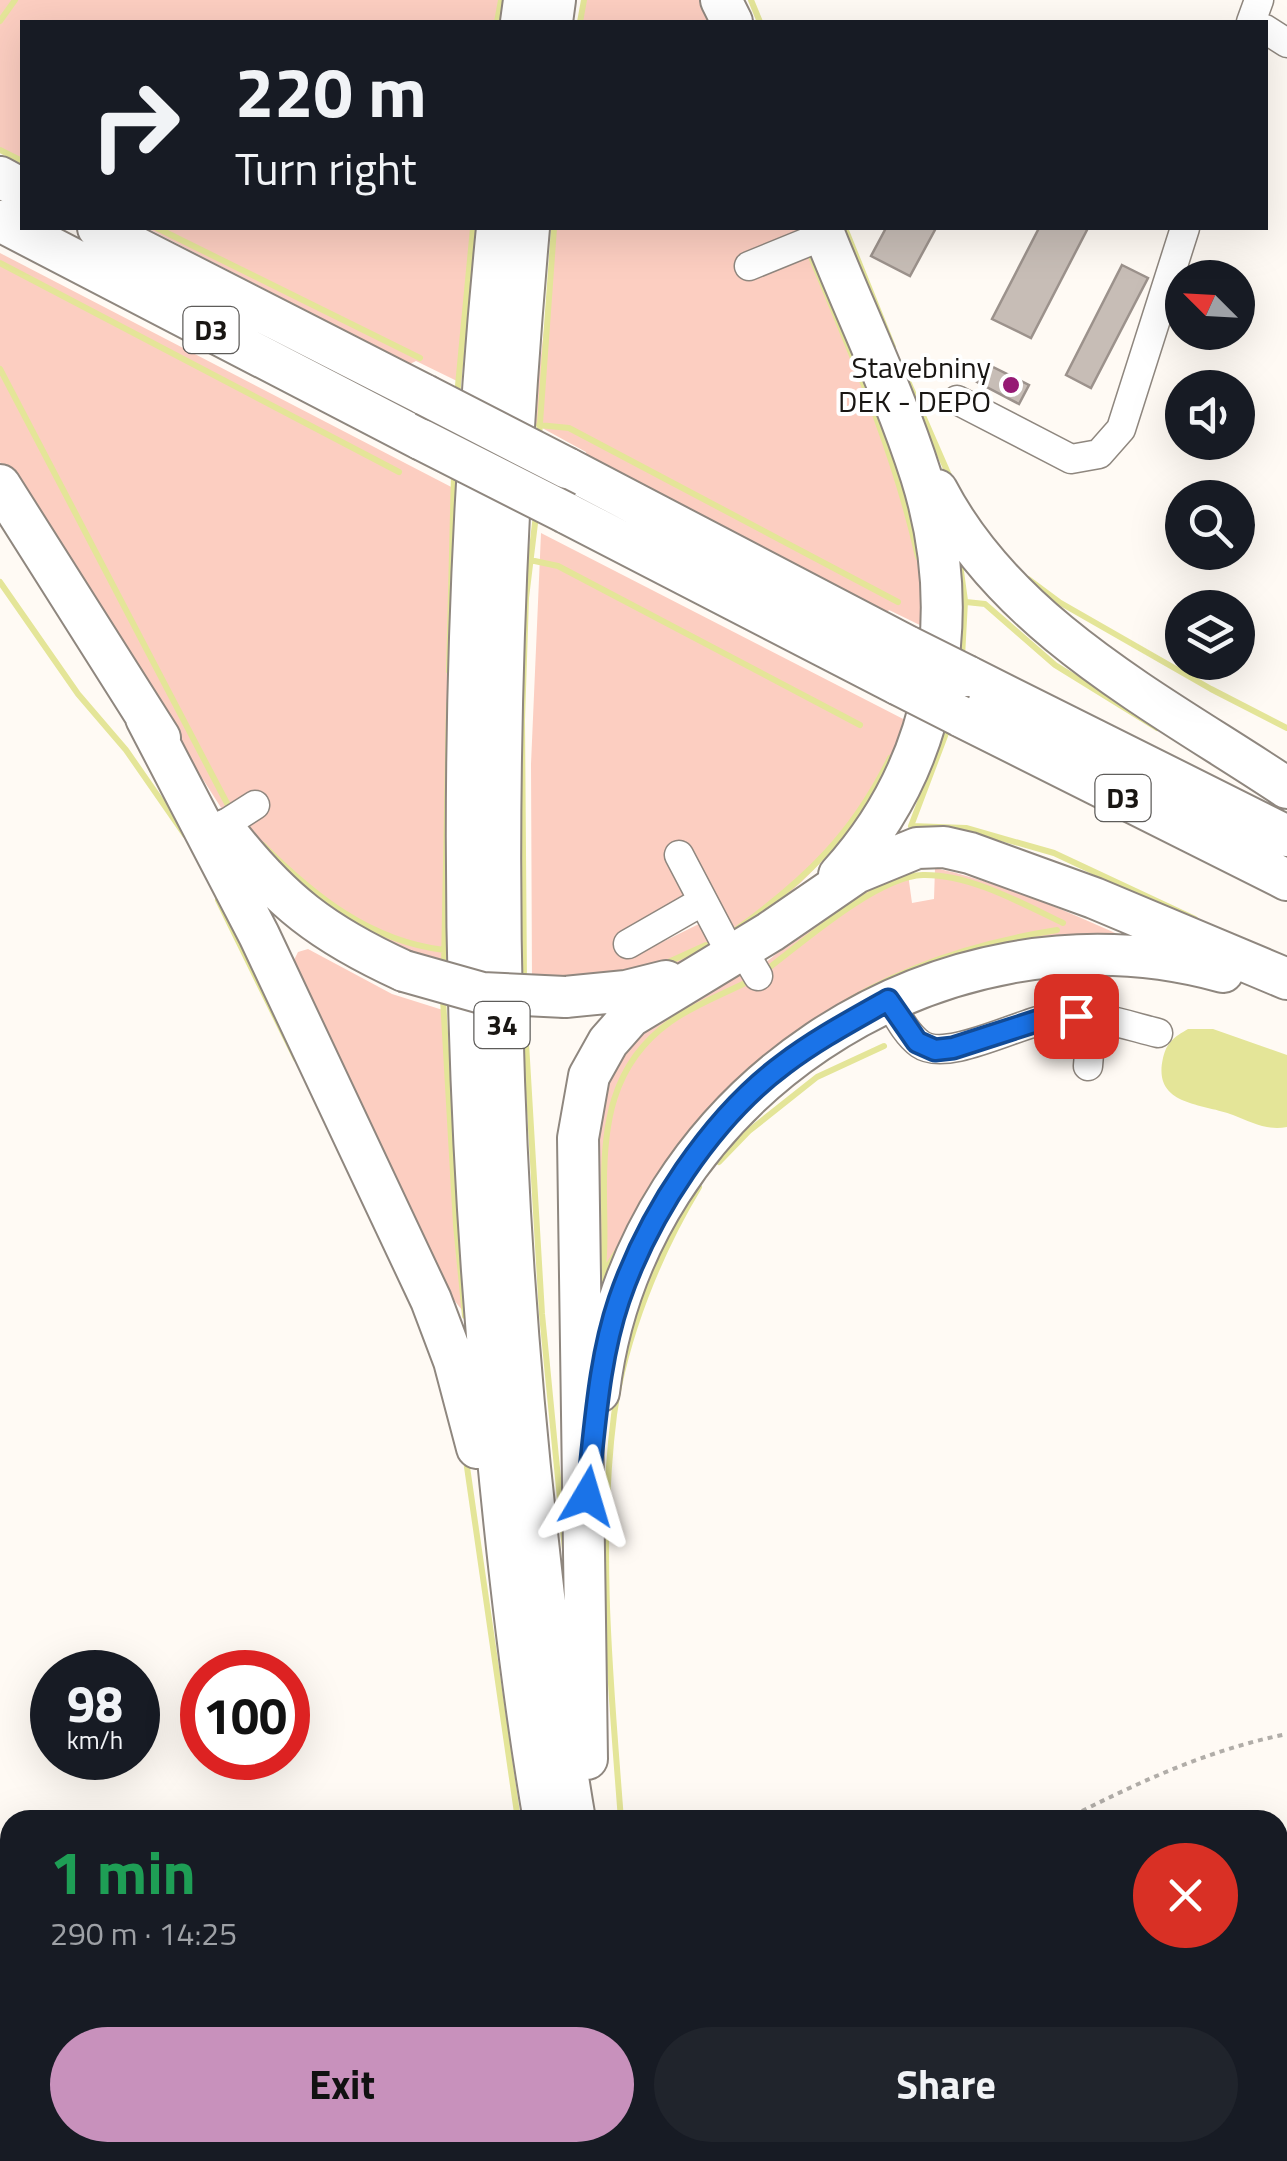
<!DOCTYPE html>
<html lang="en">
<head>
<meta charset="utf-8">
<style>
  body { margin:0; font-family:"Titillium Web",sans-serif; background:#20242c; color:#f1f3f6; height:100vh; display:flex; flex-direction:column; font-size:38px; white-space:nowrap }
  * { box-sizing:border-box; margin:0 }
  p { font-size:32px; color:#9ea1a6 }
  .icon { flex:none; width:55px; height:55px; fill:none; stroke:currentColor; stroke-width:2; stroke-linecap:round; stroke-linejoin:round }
  .map { position:relative; flex:1; overflow:hidden }
  .drawer { position:absolute; left:0px; top:1810px; width:1288px; height:352px; display:flex; flex-direction:column; background:#171b24; border-radius:30px 30px 0 0; box-shadow:0 10px 40px #0002 }
  .drawer>* { flex:none }
  .hud { position:absolute; left:20px; top:20px; width:1248px; height:210px; border-radius:0px; box-shadow:0 10px 40px #0002; background:#171b24; color:#f1f3f6; overflow:hidden }
  .needle { width:65px; rotate:294deg }
  .buttons { position:absolute; left:1165px; top:260px; display:grid; gap:20px }
  .buttons a { display:grid; place-items:center; width:90px; height:90px; border-radius:50%; background:#171b24; box-shadow:0 10px 40px #0002; font-size:50px }
  .speed { position:absolute; left:30px; top:1650px; display:flex; gap:20px; font-size:50px; font-weight:700; text-align:center }
  .speed>* { display:grid; place-content:center; width:130px; height:130px; border-radius:50%; background:#171b24; box-shadow:0 10px 40px #0002; line-height:1 }
  .speed small { font-size:25px; font-weight:400 }
  .speed .limit { border:15px solid #d22; background:#fff; color:#111 }
  .pin { position:absolute; display:grid; place-items:center; width:85px; height:85px; color:#fff; margin:-42px; border-radius:20px; box-shadow:0 5px 15px #0006 }
  .me { position:absolute; width:110px; margin:-55px; rotate:7deg; stroke-linejoin:round; filter:drop-shadow(0 0 8px #0008) }
  .turn { display:flex; align-items:center; gap:35px; height:210px; padding:0 50px; font-size:45px }
  .turn .icon { width:130px; height:130px; stroke-width:2.5 }
  .turn b { display:block; font-size:70px; line-height:85px }
  .round { display:grid; place-items:center; flex:none; width:105px; height:105px; border-radius:52px; background:#20242c }
  .head { display:flex; align-items:center; justify-content:space-between; height:170px; padding:0 50px }
  h1 { font-size:60px; font-weight:700; line-height:75px; color:#1e9e55 }
  .action { display:flex; gap:20px; margin-top:auto; padding:20px 50px }
  .action a { flex:1; height:115px; border-radius:60px; background:#c891bc; color:#111; font-size:40px; font-weight:700; line-height:115px; text-align:center }
  .action a+a { background:#20242c; color:#f1f3f6 }
  .map>svg:first-child { display:block }
  .green { fill:#fccec1 }
  .water { fill:#e4e598 }
  .lines { fill:none; stroke-linecap:round; stroke-linejoin:round }
  .stream { stroke:#e4e598; stroke-width:6 }
  .building { fill:#c7bdb6; stroke:#9c928c; stroke-width:2.5 }
  .minor-casing { stroke:#8f877f; stroke-width:31 }
  .highway-casing { stroke:#8f877f; stroke-width:44 }
  .path { stroke:#b1ada8; stroke-width:4; stroke-dasharray:5 5; stroke-linecap:butt }
  .minor { stroke:#fff; stroke-width:28 }
  .highway { stroke:#fff; stroke-width:40 }
  .highway-bridge-casing { stroke:#8f877f; stroke-width:44; stroke-linecap:butt }
  .highway-bridge { stroke:#fff; stroke-width:40 }
  .route-casing { stroke:#114b97; stroke-width:25 }
  .route { stroke:#1a73e8; stroke-width:18 }
  .poi-dot { fill:#961a74; stroke:#fff; stroke-width:4 }
  .labels { text-anchor:middle; stroke-width:8; stroke-linejoin:round; paint-order:stroke }
  .shield { fill:#fff; stroke:#5e5c5a; stroke-width:2.5 }
  .shield-label { font-size:28px; font-weight:bold; fill:#191613 }
  .poi-label { font-size:30px; fill:#191613; stroke:#fff; text-anchor:end }
</style>
</head>
<body>
<div class="map">
<svg width="1287" height="2161" viewBox="0 0 1287 2161">
  <rect width="100%" height="100%" fill="#fffaf4"/>
  <path class="green" d="M 0,0 L 504,0 L 501,22 L 22,22 L 22,163 L 0,152 Z
    M 583,0 L 709,0 L 719,22 L 580,22 Z
    M 147,228 L 477,228 L 461,383 L 416,361 L 410,364 Z
    M 556,228 L 808,228 L 745,262 L 752,279 L 819,253 L 861,359 L 915,522 L 926,628 L 889,610 L 884,616 L 587,461 L 586,452 L 533,423 Z
    M 0,253 L 459,491 L 449,735 L 447,971 L 374,952 L 236,833 L 268,812 L 258,793 L 227,817 L 0,462 Z
    M 541,533 L 911,723 C 872,812 814,883 733,936 L 690,902 L 622,940 L 630,958 L 703,922 L 715,946 L 645,979 L 532,983 L 531,764 Z
    M 935,868 C 997,881 1080,916 1138,944 L 813,1031 L 592,1323 L 590,1119 L 626,1041 L 686,999 L 743,974 L 755,990 L 771,977 L 765,963 C 801,935 863,874 908,874 L 912,903 L 934,899 Z
    M 308,949 L 392,994 L 446,1011 L 464,1312 C 429,1275 405,1193 381,1146 C 352,1085 319,1027 291,966 L 298,952 Z
    M 0,1995 L 10,2003 L 10,2105 L 0,2102 Z
    M 46,2152 L 289,2152 L 289,2153 L 284,2161 L 43,2161 Z"/>
  <path class="water" d="M 1188,1029 L 1213,1029 L 1287,1055 L 1287,1127 C 1267,1131 1251,1122 1233,1115 C 1202,1103 1152,1106 1163,1058 C 1167,1042 1174,1037 1188,1029 Z"/>
  <g class="lines">
    <path class="stream" d="M 751,0 L 760,22
      M 0,21 L 15,0
      M 497,22 L 501,0
      M 580,22 L 584,0
      M 0,150 L 22,161
      M 157,228 L 420,358
      M 845,228 L 893,347
      M 812,259 C 853,357 895,453 918,557
      M 0,263 L 399,472
      M 900,363 L 951,480
      M 0,369 L 230,809
      M 457,396 L 473,228
      M 539,425 L 569,428 L 898,602
      M 539,437 L 554,228
      M 530,560 L 558,566 L 860,725
      M 960,564 L 965,601 L 962,657
      M 1028,579 L 1059,602 L 1211,689 L 1287,728
      M 0,582 L 78,694 L 126,750 L 185,835
      M 966,602 L 985,604 L 1055,665 L 1157,728
      M 449,671 L 454,474
      M 948,728 L 911,826 L 966,828 L 1054,853 L 1195,919
      M 263,845 C 314,896 370,941 444,950
      M 218,900 L 296,1059
      M 737,929 C 805,880 853,834 890,758
      M 662,965 L 706,945
      M 444,966 L 449,704
      M 770,967 C 805,940 879,876 923,875 C 970,874 1021,903 1063,923
      M 524,982 L 522,720 L 526,598 L 536,515
      M 443,999 L 456,1225 L 465,1316
      M 524,1009 L 542,1314 L 565,1550
      M 829,1013 C 898,967 975,943 1057,930
      M 719,1162 L 749,1131 L 817,1077 L 884,1046
      M 604,1272 L 625,1239
      M 598,1293 C 607,1261 604,1227 604,1194 C 603,1126 611,1064 670,1022 C 692,1006 721,995 745,983
      M 466,1460 L 518,1820
      M 621,1820 C 611,1686 597,1550 614,1415 C 625,1337 658,1255 699,1187
      M 582,2152 L 584,2161
      M 668,2152 L 669,2161"/>
  </g>
  <path class="building" d="M 886,228 L 936,228 L 910,276 L 871,256 Z
    M 1039,228 L 1088,228 L 1031,338 L 992,319 Z
    M 1122,265 L 1148,278 L 1091,388 L 1066,375 Z
    M 987,364 L 1029,385 L 1019,404 L 977,382 Z"/>
  <g class="lines">
    <g class="minor-casing">
      <path id="minor" d="M 1251,22 L 1259,0
        M 1265,29 L 1287,43
        M 749,266 L 825,235
        M 957,400 L 1071,459 L 1099,454 L 1121,429 L 1185,228
        M 222,826 L 255,805
        M 679,855 L 732,956
        M 628,944 L 703,901
        M 742,949 L 758,976
        M 888,1000 C 897,1015 906,1034 920,1044 C 948,1064 1025,1019 1060,1016 C 1093,1013 1126,1025 1158,1033
        M 1088,1066 L 1092,1017"/>
    </g>
    <g class="highway-casing">
      <path id="highway" d="M 721,0 L 732,22
        M 521,22 L 524,0
        M 552,22 L 555,0
        M 0,177 L 22,189
        M 0,221 L 422,440
        M 98,228 L 425,395
        M 497,228 C 457,630 457,1036 496,1438 C 508,1566 522,1693 544,1820
        M 529,228 C 490,666 488,1104 538,1542 C 548,1634 559,1728 575,1820
        M 822,228 C 854,310 894,391 921,476 C 965,616 939,765 839,875
        M 567,468 L 909,647
        M 0,485 L 160,738
        M 937,490 C 1009,628 1161,704 1287,788
        M 566,513 L 899,685
        M 967,676 L 1287,836
        M 960,716 L 1287,880
        M 146,718 L 259,935 L 431,1300 L 454,1361 L 477,1448
        M 225,830 C 280,901 323,934 404,971
        M 565,997 L 626,991 L 666,981
        M 599,1392 C 634,1097 938,893 1223,972
        M 587,1759 L 578,1138 L 589,1076 L 608,1042 L 630,1017 L 770,932 L 856,873 L 917,848 L 944,847 L 970,853 L 1094,898 L 1287,979
        M 604,2152 L 605,2161
        M 634,2152 L 636,2161"/>
    </g>
    <path class="path" d="M 1064,1820 C 1137,1783 1207,1750 1287,1734
      M 0,2122 L 10,2126
      M 25,2152 L 27,2161
      M 517,2152 L 518,2161
      M 529,2161 L 567,2152"/>
    <use href="#minor" class="minor"/>
    <use href="#highway" class="highway"/>
    <g class="highway-bridge-casing">
      <path id="highway-bridge" d="M 425,395 L 567,468
        M 422,440 L 566,513
        M 909,647 L 967,676
        M 899,685 L 960,716
        M 404,971 L 482,993 L 565,997"/>
    </g>
    <use href="#highway-bridge" class="highway-bridge"/>
  </g>
  <g class="lines">
    <g class="route-casing">
      <path id="route" d="M 587,1496 C 595,1430 598,1362 619,1300 C 648,1215 711,1118 784,1064 C 817,1039 853,1020 888,1000 L 917,1042 L 935,1050 L 953,1048 L 1046,1018 L 1076,1016"/>
    </g>
    <use href="#route" class="route"/>
  </g>
  <circle class="poi-dot" cx="1011" cy="385" r="10"/>
  <g class="labels">
    <g class="shield">
      <rect x="183.5" y="307" width="55" height="46" rx="8"/>
      <rect x="1095.5" y="775" width="55" height="46" rx="8"/>
      <rect x="474.5" y="1002" width="55" height="46" rx="8"/>
    </g>
    <g class="shield-label">
      <text x="211" y="340">D3</text>
      <text x="1123" y="808">D3</text>
      <text x="502" y="1035">34</text>
    </g>
    <g class="poi-label">
      <text x="991" y="378">Stavebniny<tspan x="991" dy="34">DEK - DEPO</tspan></text>
    </g>
  </g>
</svg>
<div class="buttons">
<a><svg class="needle" viewBox="-14 -14 28 28"><path d="M0-13l5 13h-10z" fill="#e53935"/><path d="M0 13l5-13h-10z" fill="#9ea1a6"/></svg></a>
<a><svg class="icon" aria-label="sound" viewBox="0 0 24 24"><path d="M4 9h4l5-4v14l-5-4H4zM17 9q2 3 0 6"/></svg></a>
<a><svg class="icon" aria-label="search" viewBox="0 0 24 24"><circle cx="10" cy="10" r="6"/><path d="M15 15l6 6"/></svg></a>
<a><svg class="icon" aria-label="layers" viewBox="0 0 24 24"><path d="M12 4l9 5-9 5-9-5zM3 14l9 5 9-5"/></svg></a>
</div>
<div class="speed"><div>98<small>km/h</small></div><div class="limit">100</div></div>
<div class="pin" style="left:1076px;top:1016px;background:#d93025"><svg class="icon" aria-label="arrive" viewBox="0 0 24 24"><path d="M6 21V4h12l-3 4 3 4H6"/></svg></div>
<svg class="me" style="left:587px;top:1496px" viewBox="-20 -20 40 40"><path d="M0-17L14 15 0 8-14 15z" fill="#1a73e8" stroke="#fff" stroke-width="4"/></svg>
<div class="hud">
<div class="turn"><svg class="icon" aria-label="right" viewBox="0 0 24 24"><path d="M7 20v-9h11M14 6l5 5-5 5"/></svg><div><b>220 m</b>Turn right</div></div>
</div>
<section class="drawer">
<div class="head"><div><h1>1 min</h1><p>290 m · 14:25</p></div><a class="round" style="background:#d93025;color:#fff"><svg class="icon" aria-label="close" viewBox="0 0 24 24"><path d="M6 6l12 12M18 6L6 18"/></svg></a></div>
<div class="action"><a>Exit</a><a>Share</a></div>
</section>
</div>
</body>
</html>
